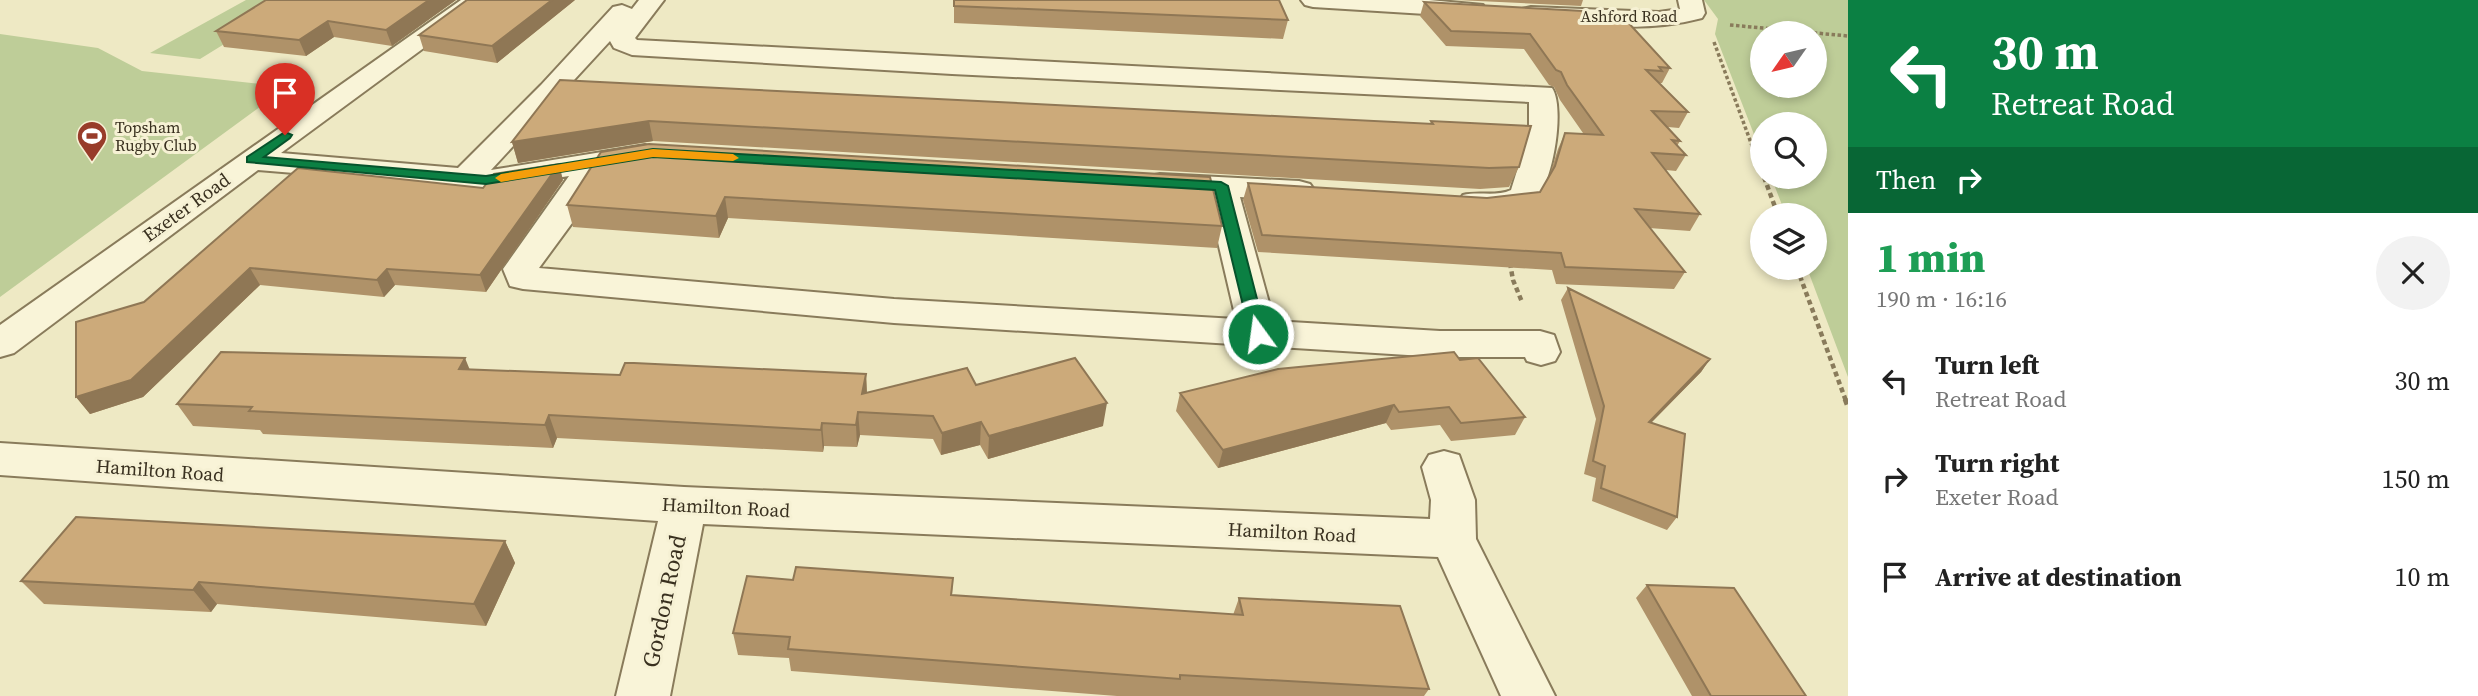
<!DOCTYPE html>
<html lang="en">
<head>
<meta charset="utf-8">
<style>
  body { margin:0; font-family:"Source Serif 4",serif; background:#f2f2f2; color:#222; height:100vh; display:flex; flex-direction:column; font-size:26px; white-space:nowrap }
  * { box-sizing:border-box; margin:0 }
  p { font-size:23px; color:#767676 }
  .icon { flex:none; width:38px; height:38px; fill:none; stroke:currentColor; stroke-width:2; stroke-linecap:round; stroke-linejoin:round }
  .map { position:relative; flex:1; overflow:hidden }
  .sheet { display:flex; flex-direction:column; background:#fff; width:630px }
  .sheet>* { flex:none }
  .top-card { background:#0b8043; color:#fff; overflow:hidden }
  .needle { width:46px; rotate:236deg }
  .fabs { position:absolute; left:1750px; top:21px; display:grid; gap:14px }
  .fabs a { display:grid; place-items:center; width:77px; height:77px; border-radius:50%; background:#fff; box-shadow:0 4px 10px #0003; font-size:35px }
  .pin { position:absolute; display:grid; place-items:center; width:60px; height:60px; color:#fff; margin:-72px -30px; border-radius:50% 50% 50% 0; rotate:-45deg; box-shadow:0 0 7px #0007 }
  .pin .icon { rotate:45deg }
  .me { position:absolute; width:77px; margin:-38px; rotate:346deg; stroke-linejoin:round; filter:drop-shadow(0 0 5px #0008) }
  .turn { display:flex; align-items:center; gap:24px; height:147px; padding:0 28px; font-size:32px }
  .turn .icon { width:91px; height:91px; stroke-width:2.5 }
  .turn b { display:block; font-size:49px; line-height:60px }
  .then { display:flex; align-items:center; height:66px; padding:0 28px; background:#0003; gap:14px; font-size:26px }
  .round { display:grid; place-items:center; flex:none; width:74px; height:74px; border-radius:37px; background:#f2f2f2 }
  .head { display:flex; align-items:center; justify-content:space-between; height:119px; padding:0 28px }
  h1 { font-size:42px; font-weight:800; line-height:52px; color:#1e9e55 }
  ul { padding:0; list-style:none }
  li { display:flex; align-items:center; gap:21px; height:98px; padding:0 28px }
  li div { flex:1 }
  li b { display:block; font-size:26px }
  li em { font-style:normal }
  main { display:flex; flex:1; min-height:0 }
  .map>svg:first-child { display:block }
  .green { fill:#becd98; fill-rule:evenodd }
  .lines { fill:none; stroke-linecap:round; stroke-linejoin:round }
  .minor-casing { stroke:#897b5b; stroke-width:4 }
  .path-far2 { stroke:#897b5b; stroke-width:3.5; stroke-dasharray:3.5 2.5; stroke-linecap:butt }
  .path-far1 { stroke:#897b5b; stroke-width:4.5; stroke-dasharray:5 3.5; stroke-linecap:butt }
  .path { stroke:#897b5b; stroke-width:5; stroke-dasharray:6 4.5; stroke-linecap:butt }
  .minor { fill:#f9f4d8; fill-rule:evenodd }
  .wall { fill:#af9269 }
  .shaded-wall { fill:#8f7755 }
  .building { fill:#ccaa7a; stroke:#8f7755; stroke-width:2 }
  .route { fill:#0b8043; stroke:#07532c; stroke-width:2 }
  .slow { fill:#f59e0b }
  .labels { text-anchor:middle; stroke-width:6; stroke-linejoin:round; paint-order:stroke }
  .far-street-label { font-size:16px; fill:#39301f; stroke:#f6f1d4 }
  .far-poi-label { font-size:16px; fill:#39301f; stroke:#f6f1d4; text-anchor:start }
  .street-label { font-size:19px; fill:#39301f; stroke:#f6f1d4 }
  .near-street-label { font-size:23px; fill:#39301f; stroke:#f6f1d4 }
</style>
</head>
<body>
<main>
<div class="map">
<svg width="1848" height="696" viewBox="0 0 1848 696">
  <rect width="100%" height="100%" fill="#eee9c4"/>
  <path class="green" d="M 246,0 L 379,0 L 247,30 L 200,59 L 150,53 Z
    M 1704,0 L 1848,0 L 1848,377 L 1807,268 L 1815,268 L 1815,215 L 1786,215 L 1771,177 L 1815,177 L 1815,124 L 1762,124 L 1762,155 L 1715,34 L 1718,19 ZM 1762,33 L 1815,33 L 1815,86 L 1762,86 Z
    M 0,34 L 98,48 L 142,71 L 287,87 L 0,297 Z"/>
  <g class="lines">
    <g class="minor-casing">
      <path id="minor" d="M 461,0 L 489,0 L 281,153 L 458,168 L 541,85 L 613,7 L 622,5 L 632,9 L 639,0 L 664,0 L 635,38 L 637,40 L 1552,88 C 1566,108 1552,192 1531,205 C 1512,216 1483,214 1463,209 L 1458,202 L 1463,195 C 1478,191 1496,197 1511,190 L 1529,132 L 1529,102 L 952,74 L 632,55 L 614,48 L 610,41 L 491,170 L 645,145 L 656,148 L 660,154 L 656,160 L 604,170 L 575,219 L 539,268 L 894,299 L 1236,319 L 1207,195 L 1149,190 L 1144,183 L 1149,176 L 1160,174 L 1299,181 L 1310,184 L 1315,191 L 1310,198 L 1299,201 L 1240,197 L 1274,321 L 1440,331 L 1540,331 L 1554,335 L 1560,352 L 1555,361 L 1541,365 L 1527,361 L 1525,357 L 1440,357 L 894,323 L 523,289 L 510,286 L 503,269 L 569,176 L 486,189 L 258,170 L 14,353 L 0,357 L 0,325 Z
        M 1301,0 L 1429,0 L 1483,5 L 1486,10 L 1483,15 L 1474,17 L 1313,7 L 1305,5 Z
        M 1678,0 L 1702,0 L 1705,13 L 1702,18 C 1646,33 1588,25 1531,21 L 1522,19 L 1519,14 L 1522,9 L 1531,7 L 1659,12 L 1680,9 Z
        M 0,443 L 684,487 L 1430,519 L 1431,500 L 1422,467 L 1429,455 L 1444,451 L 1459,455 L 1475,500 L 1476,539 L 1555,696 L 1501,696 L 1438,557 L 703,524 L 670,696 L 616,696 L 658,521 L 0,475 Z"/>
    </g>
    <path class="path-far2" d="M 1730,25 L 1848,36
      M 1714,42 L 1762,173"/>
    <path class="path-far1" d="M 1764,177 L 1778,215
      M 1510,263 L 1513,280 L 1522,302
      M 1797,268 L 1846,401"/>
    <path class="path" d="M 1845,399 L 1848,407"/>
    <use href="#minor" class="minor"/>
  </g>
  <path class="wall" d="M 266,0 L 456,0 L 392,46 L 334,37 L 306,56 L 224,47 L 216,31 Z
    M 575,0 L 497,63 L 424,51 L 419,35 Z
    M 954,0 L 1288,20 L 1283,39 L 954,23 Z
    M 1457,0 L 1583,0 L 1581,6 Z
    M 1424,2 L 1582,17 L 1670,68 L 1662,83 L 1659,83 L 1688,112 L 1679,128 L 1668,127 L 1680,141 L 1677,146 L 1686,155 L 1676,171 L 1666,170 L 1700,214 L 1690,231 L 1649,228 L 1685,272 L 1674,289 L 1556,284 L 1552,270 L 1258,252 L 1243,200 L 1248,183 L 1487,198 L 1540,192 L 1549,177 L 1558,149 L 1565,133 L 1583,133 L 1560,100 L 1554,87 L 1549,85 L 1524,49 L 1446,46 L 1420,16 Z
    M 560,80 L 1430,124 L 1431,121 L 1519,167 L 1509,187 L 1480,189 L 653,141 L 518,163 L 512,142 Z
    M 601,152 L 1222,226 L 1217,248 L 728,218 L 719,238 L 573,227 L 567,205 Z
    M 563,180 L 486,292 L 395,285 L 384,297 L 260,285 L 143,397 L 90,414 L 76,397 L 144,302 L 483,188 Z
    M 1568,288 L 1710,359 L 1701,372 L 1651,423 L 1677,517 L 1667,530 L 1592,501 L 1596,478 L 1584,474 L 1596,419 L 1561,300 Z
    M 1460,360 L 1525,417 L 1515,435 L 1451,441 L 1440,425 L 1391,430 L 1386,423 L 1218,468 L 1176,411 L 1180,393 Z
    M 470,370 L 620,375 L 866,374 L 867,393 L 976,385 L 1103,426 L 988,459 L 980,445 L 941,455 L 933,439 L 860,435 L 857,447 L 824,446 L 823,452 L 557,438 L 553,448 L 263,434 L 260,430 L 193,426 L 177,404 Z
    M 505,541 L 515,563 L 486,626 L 217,604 L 211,612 L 44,604 L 21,581 Z
    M 953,578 L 952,595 L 1233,615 L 1239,598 L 1429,689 L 1424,696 L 1117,696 L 791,671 L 789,658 L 738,655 L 733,633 L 793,580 Z
    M 1647,585 L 1806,696 L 1692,696 L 1636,598 Z"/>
  <path class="shaded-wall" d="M 429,0 L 456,0 L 392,46 L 386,30 Z
    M 552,0 L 575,0 L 497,63 L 492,46 Z
    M 328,21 L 334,37 L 306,56 L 299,40 Z
    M 649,121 L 653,141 L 518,163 L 512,142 Z
    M 559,164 L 563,180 L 486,292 L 480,275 Z
    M 725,197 L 728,218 L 719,238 L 716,216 Z
    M 250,268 L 260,285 L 143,397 L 90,414 L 76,397 Z
    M 387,269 L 395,285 L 384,297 L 377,280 Z
    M 465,358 L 474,380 L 459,369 Z
    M 1710,359 L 1701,372 L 1640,434 L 1649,422 Z
    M 866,374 L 867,397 L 862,394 Z
    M 1107,403 L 1103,426 L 988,459 L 989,436 Z
    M 1394,405 L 1386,423 L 1218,468 L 1223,450 Z
    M 858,412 L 860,435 L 857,447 L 856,425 Z
    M 549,415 L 557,438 L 553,448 L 545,425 Z
    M 981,422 L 980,445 L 941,455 L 942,433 Z
    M 822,423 L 824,446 L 823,452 L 821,430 Z
    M 505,541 L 515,563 L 486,626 L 474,604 Z
    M 199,582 L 217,604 L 211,612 L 193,590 Z"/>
  <path class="building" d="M 266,0 L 429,0 L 386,30 L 328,21 L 299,40 L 216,31 Z
    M 467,0 L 552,0 L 492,46 L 419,35 Z
    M 954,0 L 1279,0 L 1288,20 L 954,6 Z
    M 1424,2 L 1583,11 L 1582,17 L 1625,19 L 1670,68 L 1659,67 L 1662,71 L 1646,70 L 1688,112 L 1652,111 L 1680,141 L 1672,140 L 1686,155 L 1652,153 L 1700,214 L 1635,209 L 1685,272 L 1565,267 L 1561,253 L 1262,235 L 1248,183 L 1487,198 L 1540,192 L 1555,166 L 1565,133 L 1603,135 L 1567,85 L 1561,72 L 1556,70 L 1530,34 L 1451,31 Z
    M 560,80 L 1433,124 L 1431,121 L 1531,126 L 1519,167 L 1489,168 L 649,121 L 512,142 Z
    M 649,144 L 1210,177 L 1222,226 L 725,197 L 716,216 L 567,205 L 601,152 Z
    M 559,164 L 480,275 L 387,269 L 377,280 L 250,268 L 131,380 L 76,397 L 76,322 L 144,302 L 298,168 L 483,188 L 494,174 Z
    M 1568,288 L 1710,359 L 1649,422 L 1685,434 L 1677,517 L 1601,488 L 1605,466 L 1593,461 L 1604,406 Z
    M 221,352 L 465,358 L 459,369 L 620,375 L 625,363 L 634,363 L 866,374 L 862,394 L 967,368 L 976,385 L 1075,358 L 1107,403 L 989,436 L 981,422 L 942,433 L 933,416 L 858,412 L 856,425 L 822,423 L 821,430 L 549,415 L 545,425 L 249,411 L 252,407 L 177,404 Z
    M 1454,352 L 1460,360 L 1478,358 L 1525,417 L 1461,423 L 1449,407 L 1399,412 L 1394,405 L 1223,450 L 1180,393 L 1278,369 Z
    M 76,517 L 505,541 L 474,604 L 199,582 L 193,590 L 21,581 Z
    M 796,567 L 953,578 L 951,595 L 1243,615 L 1239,598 L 1400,606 L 1429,689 L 1180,675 L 1180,679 L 788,649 L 790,637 L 733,633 L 747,576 L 793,580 Z
    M 1647,585 L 1734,588 L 1806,696 L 1711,696 Z"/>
  <path class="route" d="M 285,132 L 292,135 L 290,138 L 264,157 L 486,176 L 653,149 L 1221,182 L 1228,186 L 1266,334 L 1258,339 L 1250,334 L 1215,190 L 653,157 L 486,184 L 247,162 L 247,157 Z"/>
  <path class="slow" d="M 653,149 L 733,154 L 739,158 L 733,161 L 653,157 L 501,182 L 495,178 L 501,174 Z"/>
  <defs>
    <g id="stadium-pin" transform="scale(1.575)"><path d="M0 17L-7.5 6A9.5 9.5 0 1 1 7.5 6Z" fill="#983c2a" stroke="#f6f1d4"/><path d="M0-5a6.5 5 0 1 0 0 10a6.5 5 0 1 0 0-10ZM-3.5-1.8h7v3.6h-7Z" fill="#fff"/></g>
  </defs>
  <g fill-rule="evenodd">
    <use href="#stadium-pin" x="92" y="136"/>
  </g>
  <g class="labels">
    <g class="far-street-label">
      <text x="1629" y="22">Ashford Road</text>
    </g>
    <g class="far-poi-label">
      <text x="115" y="133">Topsham<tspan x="115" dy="18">Rugby Club</tspan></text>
    </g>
    <g class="street-label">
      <text transform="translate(186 207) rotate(-36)" y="7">Exeter Road</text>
      <text transform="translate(160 470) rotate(4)" y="7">Hamilton Road</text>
      <text transform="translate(726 507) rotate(3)" y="7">Hamilton Road</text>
      <text transform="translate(1292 532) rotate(3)" y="7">Hamilton Road</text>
    </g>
    <g class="near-street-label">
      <text transform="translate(664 601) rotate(-78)" y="8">Gordon Road</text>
    </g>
  </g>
</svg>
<div class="fabs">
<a><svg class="needle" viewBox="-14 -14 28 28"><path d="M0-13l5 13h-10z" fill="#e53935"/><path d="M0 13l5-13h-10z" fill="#767676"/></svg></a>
<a><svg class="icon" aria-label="search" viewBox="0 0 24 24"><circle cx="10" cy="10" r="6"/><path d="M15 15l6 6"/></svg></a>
<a><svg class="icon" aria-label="layers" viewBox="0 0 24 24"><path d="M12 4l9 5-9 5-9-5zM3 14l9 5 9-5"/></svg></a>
</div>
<div class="pin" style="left:285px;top:135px;background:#d93025"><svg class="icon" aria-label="arrive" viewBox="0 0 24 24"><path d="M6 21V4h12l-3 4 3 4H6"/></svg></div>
<svg class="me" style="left:1258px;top:334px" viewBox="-20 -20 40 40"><circle r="17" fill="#0b8043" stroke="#fff" stroke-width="3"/><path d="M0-11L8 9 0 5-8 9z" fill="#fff"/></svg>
</div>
<section class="sheet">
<div class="top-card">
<div class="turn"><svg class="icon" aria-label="left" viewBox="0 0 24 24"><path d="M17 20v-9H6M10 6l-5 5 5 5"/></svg><div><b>30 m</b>Retreat Road</div></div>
<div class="then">Then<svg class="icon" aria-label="right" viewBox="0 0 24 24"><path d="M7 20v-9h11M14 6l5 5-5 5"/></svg></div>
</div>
<div class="head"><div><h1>1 min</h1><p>190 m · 16:16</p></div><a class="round"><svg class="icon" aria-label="close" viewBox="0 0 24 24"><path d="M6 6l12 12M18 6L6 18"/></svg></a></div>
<ul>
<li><svg class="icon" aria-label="left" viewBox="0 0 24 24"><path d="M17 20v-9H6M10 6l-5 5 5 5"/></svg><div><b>Turn left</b><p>Retreat Road</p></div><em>30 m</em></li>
<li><svg class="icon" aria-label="right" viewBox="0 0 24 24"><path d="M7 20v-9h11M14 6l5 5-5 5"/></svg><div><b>Turn right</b><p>Exeter Road</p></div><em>150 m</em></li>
<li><svg class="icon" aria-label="arrive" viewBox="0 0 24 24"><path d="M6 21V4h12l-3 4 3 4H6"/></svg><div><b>Arrive at destination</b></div><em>10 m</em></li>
</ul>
</section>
</main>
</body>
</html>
